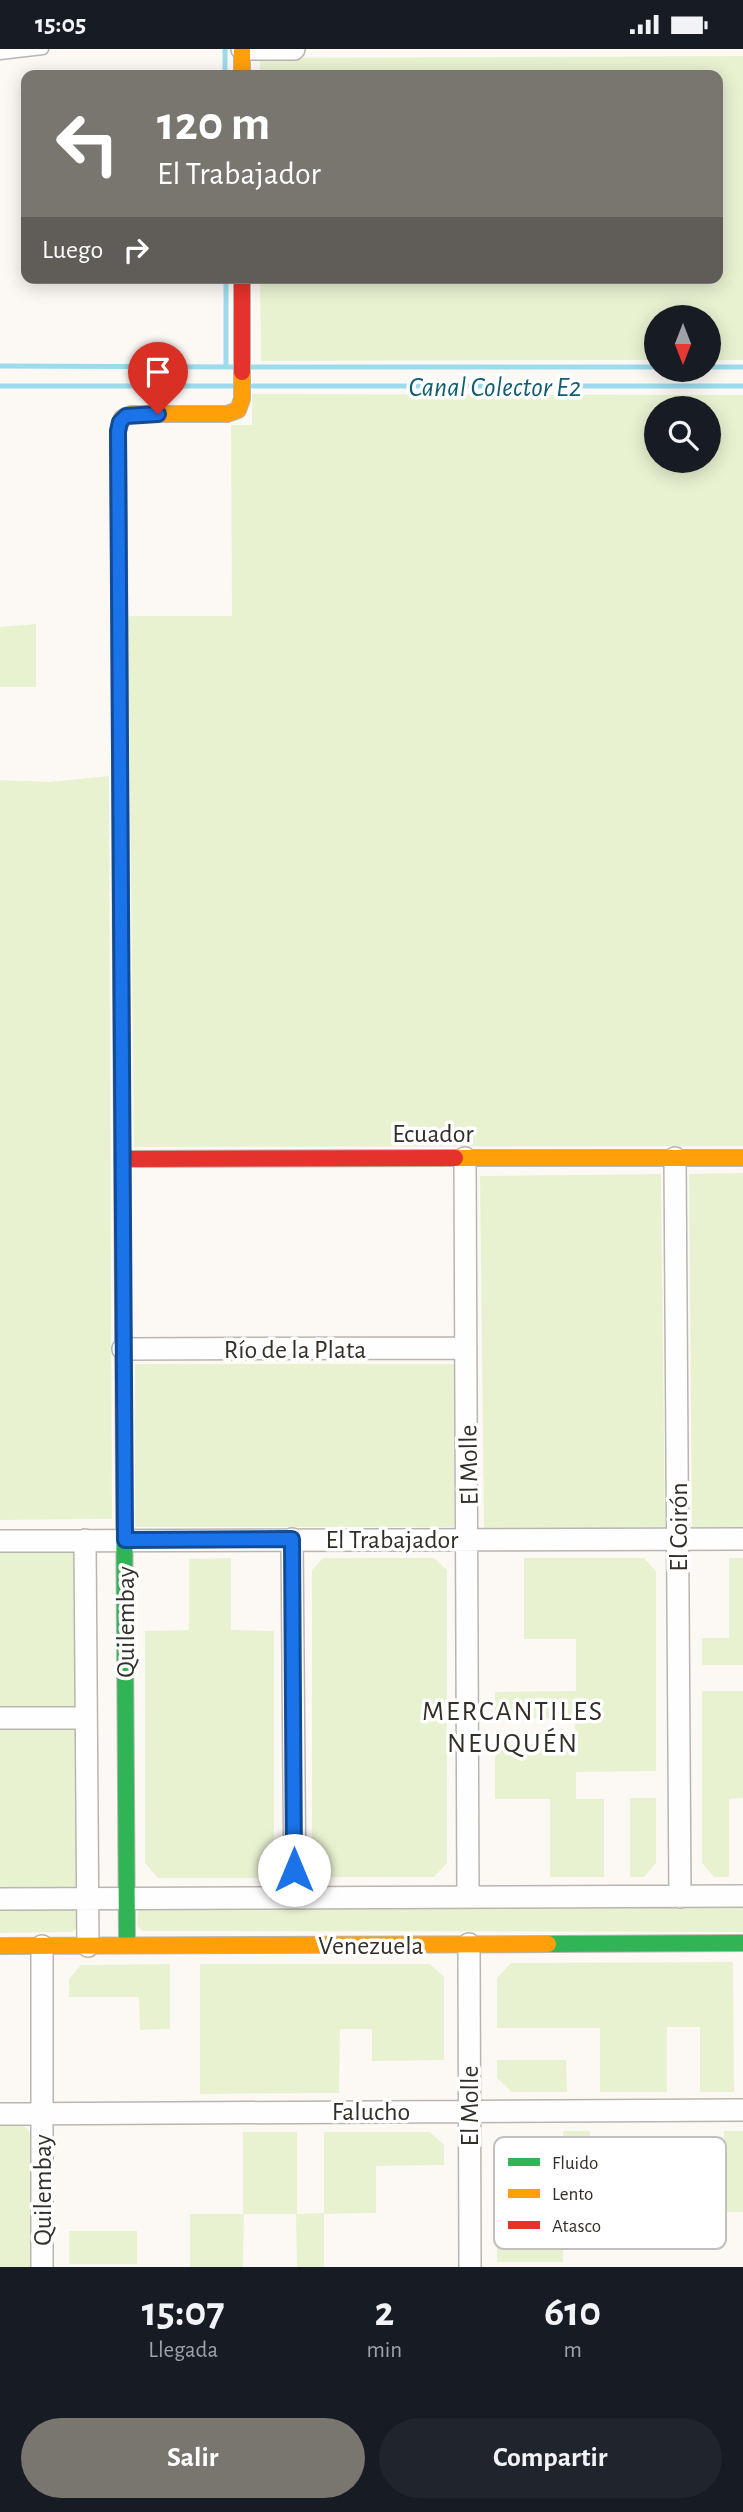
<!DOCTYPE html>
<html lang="es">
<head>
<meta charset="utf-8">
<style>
  body { margin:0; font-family:"Alegreya Sans",sans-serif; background:#20242c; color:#f1f3f6; height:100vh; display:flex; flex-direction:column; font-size:26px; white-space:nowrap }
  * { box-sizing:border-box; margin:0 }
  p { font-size:23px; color:#9ea1a6 }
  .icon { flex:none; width:38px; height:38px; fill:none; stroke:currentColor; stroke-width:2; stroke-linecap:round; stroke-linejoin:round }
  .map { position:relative; height:2218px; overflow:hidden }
  .details { display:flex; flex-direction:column; background:#171b24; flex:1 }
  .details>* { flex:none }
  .hud { position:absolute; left:21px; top:21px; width:702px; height:214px; border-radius:14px; box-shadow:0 4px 18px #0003; background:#79756f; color:#fff; overflow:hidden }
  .needle { width:46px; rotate:180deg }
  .controls { position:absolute; left:644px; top:256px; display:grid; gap:14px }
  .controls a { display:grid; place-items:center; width:77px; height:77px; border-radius:50%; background:#171b24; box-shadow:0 4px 18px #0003; font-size:35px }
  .pin { position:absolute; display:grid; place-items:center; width:60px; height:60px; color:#fff; margin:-72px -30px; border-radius:50% 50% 50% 0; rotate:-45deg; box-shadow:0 0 7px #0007 }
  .pin .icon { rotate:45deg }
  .me { position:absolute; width:77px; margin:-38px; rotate:0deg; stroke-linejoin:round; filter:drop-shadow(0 0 5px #0008) }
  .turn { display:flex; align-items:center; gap:24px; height:147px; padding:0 21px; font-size:32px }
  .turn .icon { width:91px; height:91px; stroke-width:2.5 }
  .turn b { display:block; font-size:49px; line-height:60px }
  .then { display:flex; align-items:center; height:66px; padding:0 21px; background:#0003; gap:14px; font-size:26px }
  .eta { display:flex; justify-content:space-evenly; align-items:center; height:119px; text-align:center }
  .eta b { font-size:42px; font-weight:700; line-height:49px }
  .action { display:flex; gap:14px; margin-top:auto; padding:14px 21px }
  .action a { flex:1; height:80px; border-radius:42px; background:#79756f; color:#fff; font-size:28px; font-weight:700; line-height:80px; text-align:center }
  .action a+a { background:#20242c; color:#f1f3f6 }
  .status { display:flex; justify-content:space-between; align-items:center; height:49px; padding:0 35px; background:#171b24; direction:ltr }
  .status svg { height:19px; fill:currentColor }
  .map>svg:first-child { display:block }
  .green { fill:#e8f2d1; fill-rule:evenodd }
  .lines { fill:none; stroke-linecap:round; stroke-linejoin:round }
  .stream { stroke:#9bdbeb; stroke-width:5 }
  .lane-casing { stroke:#b9b5b0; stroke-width:13 }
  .street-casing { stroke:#b9b5b0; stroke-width:24 }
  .fast-casing { stroke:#b9b5b0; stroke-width:18 }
  .slow-casing { stroke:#b9b5b0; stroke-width:18 }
  .jam-casing { stroke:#b9b5b0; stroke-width:18 }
  .lane { stroke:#fffefe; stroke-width:10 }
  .street { stroke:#fffefe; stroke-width:21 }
  .fast { stroke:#30b455; stroke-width:16 }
  .slow { stroke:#ff9f0a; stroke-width:16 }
  .jam { stroke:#e5322d; stroke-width:16 }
  .route-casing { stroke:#114b97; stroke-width:18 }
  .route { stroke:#1a73e8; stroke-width:12 }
  .labels { text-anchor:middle; stroke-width:7; stroke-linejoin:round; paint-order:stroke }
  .street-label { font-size:26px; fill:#332e27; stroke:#fff }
  .water-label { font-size:28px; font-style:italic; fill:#0e5e6f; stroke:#fff }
  .neighbourhood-label { font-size:28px; letter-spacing:2px; fill:#332e27; stroke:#fff }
  .key { fill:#fff; stroke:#c2c0be; stroke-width:2 }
  .key-label { font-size:19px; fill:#332e27 }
</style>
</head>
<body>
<div class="status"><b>15:05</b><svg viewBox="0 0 49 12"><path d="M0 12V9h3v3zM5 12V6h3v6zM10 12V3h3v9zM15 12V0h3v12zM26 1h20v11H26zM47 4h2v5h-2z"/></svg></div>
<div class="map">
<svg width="743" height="2218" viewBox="0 0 743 2218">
  <rect width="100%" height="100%" fill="#fcf9f5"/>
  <path class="green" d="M 743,7 L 743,311 L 709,311 L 709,268 L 656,268 L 656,311 L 261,312 L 260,229 L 718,229 L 718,26 L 260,26 L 260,9 Z
    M 252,345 L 743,346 L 743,1097 L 134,1098 L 128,567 L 232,567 L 231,376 L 252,376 ZM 656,359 L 709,359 L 709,411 L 656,411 Z
    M 36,575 L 36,638 L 0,638 L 0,578 Z
    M 109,727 L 112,1470 L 0,1471 L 0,731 L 50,733 Z
    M 743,1124 L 743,1478 L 692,1478 L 689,1125 Z
    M 661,1125 L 665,1478 L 484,1481 L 480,1127 Z
    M 135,1315 L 454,1315 L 454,1478 L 135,1478 Z
    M 0,1500 L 76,1500 L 77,1660 L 0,1661 Z
    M 231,1509 L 231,1581 L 274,1582 L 274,1814 L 260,1829 L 158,1829 L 145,1814 L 145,1582 L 189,1581 L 189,1510 Z
    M 323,1509 L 434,1509 L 447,1521 L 447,1814 L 434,1828 L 326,1828 L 312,1814 L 312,1521 Z
    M 524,1509 L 644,1509 L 656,1522 L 656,1722 L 576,1723 L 576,1750 L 604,1750 L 604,1828 L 550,1828 L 550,1750 L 495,1750 L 495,1696 L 576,1695 L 575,1669 L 495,1670 L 495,1643 L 576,1642 L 576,1590 L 524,1590 Z
    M 729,1509 L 743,1509 L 743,1616 L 702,1616 L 702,1589 L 729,1589 Z
    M 702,1642 L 743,1642 L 743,1749 L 729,1750 L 729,1828 L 714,1828 L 702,1814 Z
    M 78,1678 L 79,1838 L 0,1839 L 0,1679 Z
    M 630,1749 L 656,1749 L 656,1814 L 644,1828 L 630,1828 Z
    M 743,1855 L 743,1883 L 142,1882 L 137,1876 L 139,1858 Z
    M 0,1856 L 77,1858 L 78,1879 L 72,1883 L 0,1884 Z
    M 733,1913 L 734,2043 L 700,2043 L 700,1978 L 667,1978 L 667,2043 L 600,2043 L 600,1979 L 497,1979 L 497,1929 L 511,1914 Z
    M 170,1915 L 170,1980 L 140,1981 L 139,1948 L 69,1948 L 69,1930 L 81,1916 Z
    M 200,1915 L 430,1915 L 444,1928 L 444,2011 L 372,2012 L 372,1980 L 340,1980 L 339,2044 L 200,2045 Z
    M 497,2011 L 566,2011 L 567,2043 L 512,2043 L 497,2029 Z
    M 0,2075 L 23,2075 L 30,2083 L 32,2218 L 0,2218 Z
    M 563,2082 L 590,2082 L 590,2164 L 563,2164 Z
    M 724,2082 L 743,2082 L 743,2163 L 725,2163 Z
    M 243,2083 L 297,2083 L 297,2165 L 324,2164 L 324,2083 L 430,2083 L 444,2096 L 444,2116 L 376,2117 L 376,2164 L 324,2165 L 324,2218 L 297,2218 L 296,2165 L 244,2165 L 243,2218 L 190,2218 L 190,2165 L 243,2165 Z
    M 563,2180 L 563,2213 L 497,2213 L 497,2181 Z
    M 69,2182 L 137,2182 L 137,2215 L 69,2215 Z"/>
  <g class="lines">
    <path class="stream" d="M 225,0 L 225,26
      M 226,229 L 226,318
      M 0,317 L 234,318
      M 250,318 L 656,318
      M 709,318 L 743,318
      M 0,337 L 234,337
      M 253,337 L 743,337"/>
    <g class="lane-casing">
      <path id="lane" d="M 0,5 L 43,0"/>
    </g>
    <g class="street-casing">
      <path id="street" d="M 242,0 L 294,0
        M 465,1109 L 468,1848
        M 675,1109 L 680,1848
        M 123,1300 L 466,1299
        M 292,1490 L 295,1849
        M 85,1491 L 88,1897
        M 0,1492 L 743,1490
        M 0,1669 L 86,1669
        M 0,1850 L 743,1847
        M 469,1895 L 470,2218
        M 42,1897 L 42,2218
        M 0,2065 L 743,2061"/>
    </g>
    <g class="fast-casing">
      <path id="fast" d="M 119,504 L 121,919
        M 124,1437 L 127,1896
        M 548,1895 L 743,1894"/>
    </g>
    <g class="slow-casing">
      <path id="slow" d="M 242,0 L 242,26
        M 119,504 L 118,382 L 122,369 L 131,365 L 227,365 L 238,361 L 242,350 L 242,323
        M 121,919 L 124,1437
        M 455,1109 L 743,1109
        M 0,1897 L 548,1895"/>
    </g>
    <g class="jam-casing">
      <path id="jam" d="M 242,229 L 242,323
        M 122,1110 L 455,1109"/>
    </g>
    <use href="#lane" class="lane"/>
    <use href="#street" class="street"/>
    <use href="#fast" class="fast"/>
    <use href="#slow" class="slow"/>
    <use href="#jam" class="jam"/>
  </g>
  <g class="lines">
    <g class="route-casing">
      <path id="route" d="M 158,365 L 126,367 L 120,373 L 118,382 L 125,1491 L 292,1490 L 294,1821"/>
    </g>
    <use href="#route" class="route"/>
  </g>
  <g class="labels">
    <g class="street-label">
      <text x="433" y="1093">Ecuador</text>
      <text x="295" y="1309">Río de la Plata</text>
      <text transform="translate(468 1416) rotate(-91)" y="9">El Molle</text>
      <text transform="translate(678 1478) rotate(-90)" y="9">El Coirón</text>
      <text x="392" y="1499">El Trabajador</text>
      <text transform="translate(125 1573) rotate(-90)" y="9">Quilembay</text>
      <text x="371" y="1905">Venezuela</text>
      <text transform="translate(469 2057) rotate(-90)" y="9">El Molle</text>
      <text x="371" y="2071">Falucho</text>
      <text transform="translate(42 2141) rotate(-90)" y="9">Quilembay</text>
    </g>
    <g class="water-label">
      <text x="495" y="347">Canal Colector E2</text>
    </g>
    <g class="neighbourhood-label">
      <text x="513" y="1671">MERCANTILES<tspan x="513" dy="32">NEUQUÉN</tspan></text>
    </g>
  </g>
  <rect x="494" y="2088" width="232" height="112" rx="10" class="key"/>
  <rect x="508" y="2109" width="32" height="8" fill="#30b455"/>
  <rect x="508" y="2140" width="32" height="9" fill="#ff9f0a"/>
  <rect x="508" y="2172" width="32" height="8" fill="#e5322d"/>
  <g class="key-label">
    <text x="552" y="2120">Fluido</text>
    <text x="552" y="2151">Lento</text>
    <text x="552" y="2183">Atasco</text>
  </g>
</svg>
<div class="controls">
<a><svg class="needle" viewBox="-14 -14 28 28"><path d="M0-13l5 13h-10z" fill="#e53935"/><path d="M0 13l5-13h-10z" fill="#9ea1a6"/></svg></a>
<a><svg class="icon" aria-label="search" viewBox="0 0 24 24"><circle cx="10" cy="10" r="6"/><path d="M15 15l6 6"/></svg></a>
</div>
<div class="pin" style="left:158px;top:365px;background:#d93025"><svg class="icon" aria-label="arrive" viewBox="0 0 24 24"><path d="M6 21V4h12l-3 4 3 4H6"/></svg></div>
<svg class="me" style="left:294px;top:1821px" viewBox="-20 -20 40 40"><circle r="19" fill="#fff"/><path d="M0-13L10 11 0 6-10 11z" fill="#1a73e8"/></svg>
<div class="hud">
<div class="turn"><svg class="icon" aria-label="left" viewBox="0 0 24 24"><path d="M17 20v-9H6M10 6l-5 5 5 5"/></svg><div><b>120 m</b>El Trabajador</div></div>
<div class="then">Luego<svg class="icon" aria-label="right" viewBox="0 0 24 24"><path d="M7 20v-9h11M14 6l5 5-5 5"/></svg></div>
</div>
</div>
<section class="details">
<div class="eta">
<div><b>15:07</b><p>Llegada</p></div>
<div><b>2</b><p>min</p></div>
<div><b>610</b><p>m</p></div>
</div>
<div class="action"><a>Salir</a><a>Compartir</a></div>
</section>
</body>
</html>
